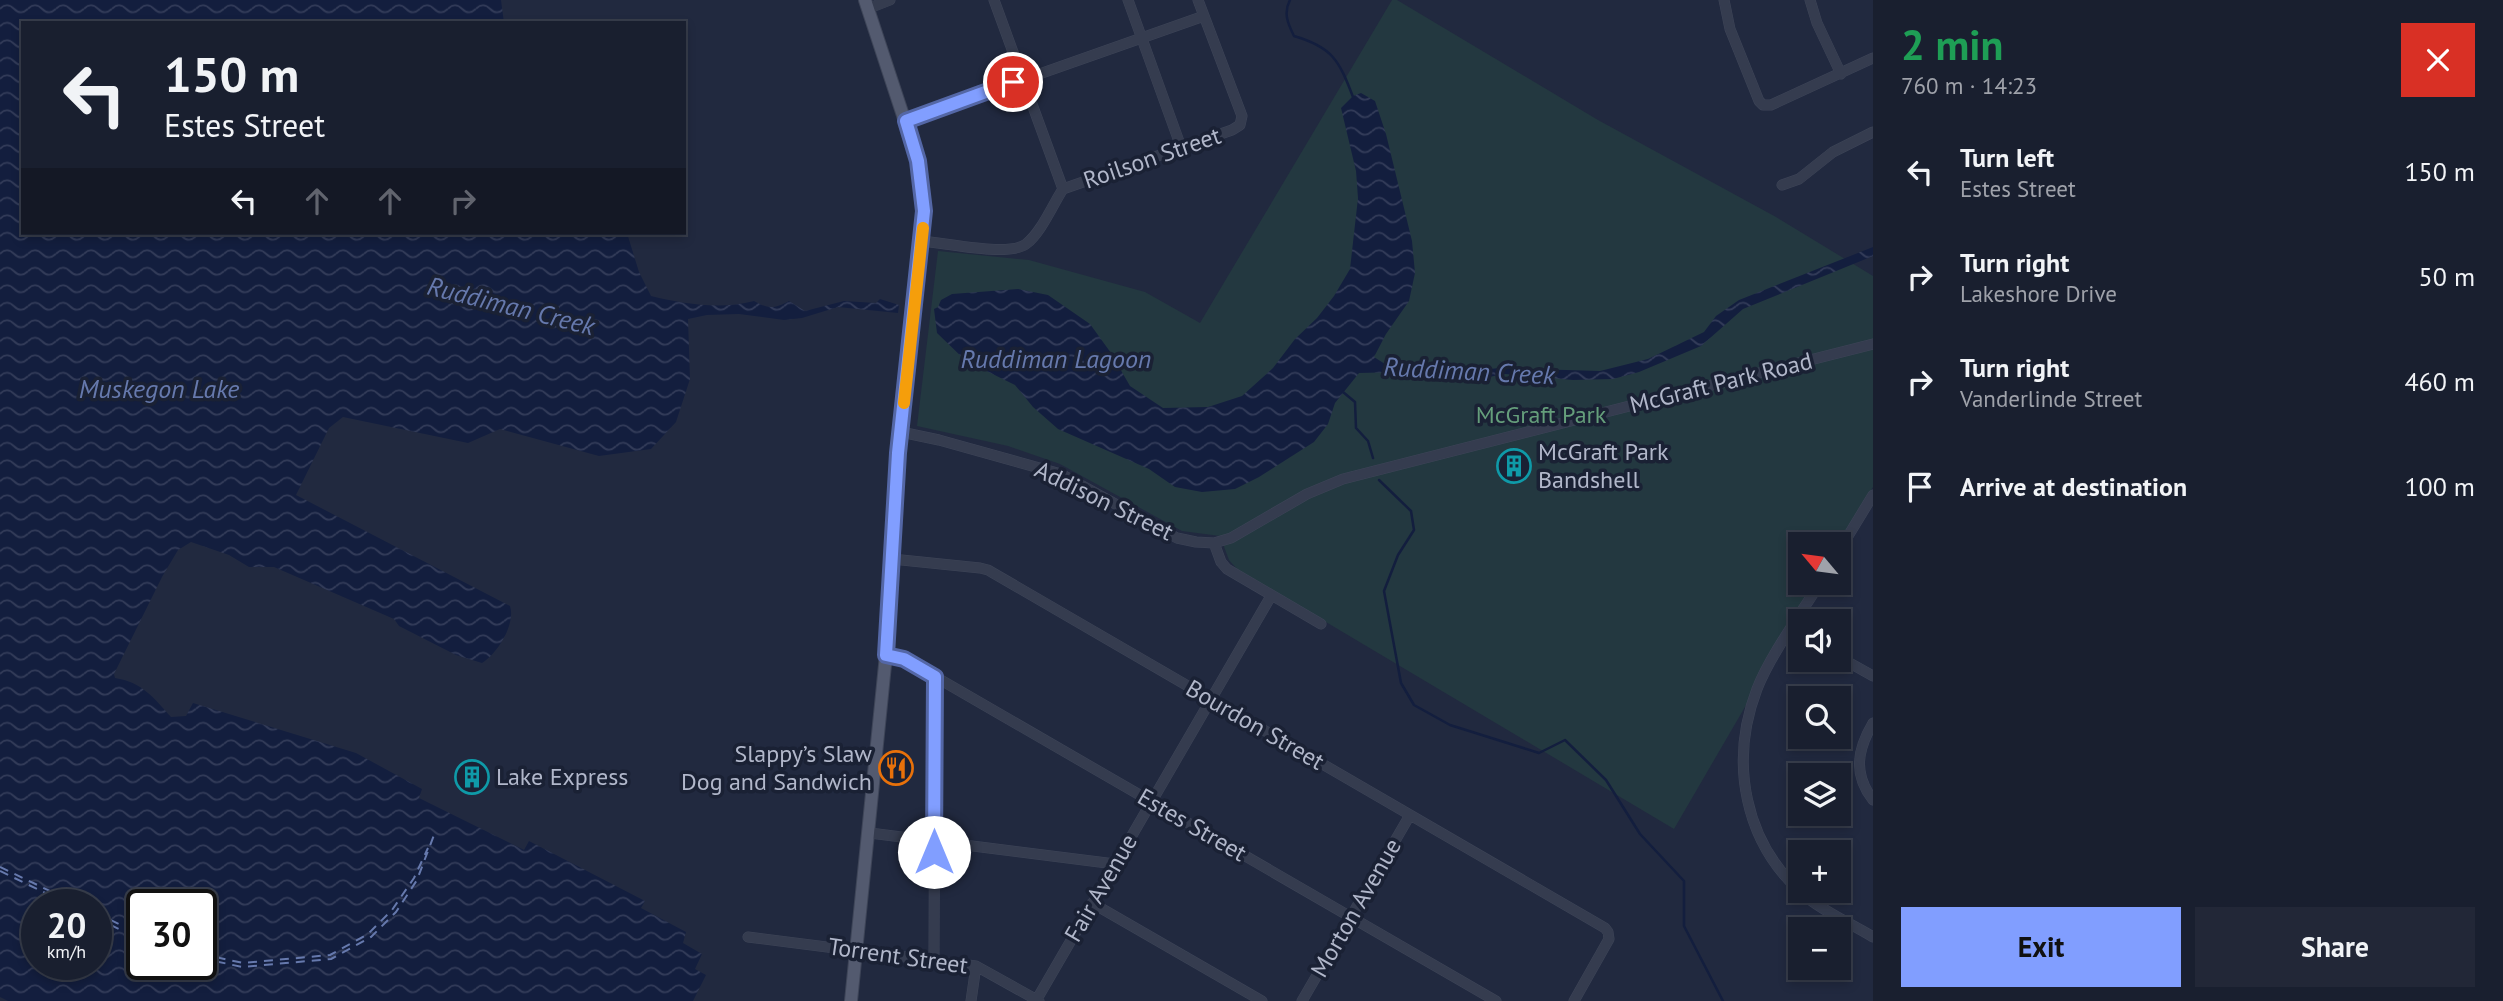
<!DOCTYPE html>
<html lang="en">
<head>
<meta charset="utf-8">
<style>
  body { margin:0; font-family:"PT Sans",sans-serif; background:#222737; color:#f1f3f6; height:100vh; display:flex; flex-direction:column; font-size:26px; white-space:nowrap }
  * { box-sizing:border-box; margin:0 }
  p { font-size:23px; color:#9fa2aa }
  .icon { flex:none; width:38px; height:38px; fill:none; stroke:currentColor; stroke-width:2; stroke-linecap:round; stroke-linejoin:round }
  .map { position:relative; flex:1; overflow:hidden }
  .drawer { display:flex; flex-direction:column; background:#191f2f; width:630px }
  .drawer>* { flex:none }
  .guide { position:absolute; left:21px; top:21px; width:665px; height:214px; border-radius:0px; box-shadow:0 4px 10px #0003,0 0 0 2px #373d4b; background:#191f2f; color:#f1f3f6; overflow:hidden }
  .needle { width:46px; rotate:299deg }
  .controls { position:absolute; left:1788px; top:532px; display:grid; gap:14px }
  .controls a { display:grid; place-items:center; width:63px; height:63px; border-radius:0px; background:#191f2f; box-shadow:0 4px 10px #0003,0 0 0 2px #373d4b; font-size:35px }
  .speed { position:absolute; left:21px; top:889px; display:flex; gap:14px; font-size:35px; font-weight:700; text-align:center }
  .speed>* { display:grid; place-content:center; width:91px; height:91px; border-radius:50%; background:#191f2f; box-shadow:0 4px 10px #0003,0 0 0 2px #373d4b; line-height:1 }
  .speed small { font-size:18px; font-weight:400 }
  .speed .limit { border:4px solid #111; border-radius:10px; background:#fff; color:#111 }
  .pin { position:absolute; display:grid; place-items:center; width:60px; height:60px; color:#fff; margin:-30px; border:4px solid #fff; border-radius:50%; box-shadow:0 2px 7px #0007 }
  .me { position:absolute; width:77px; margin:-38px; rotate:0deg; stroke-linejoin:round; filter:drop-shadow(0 0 5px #0008) }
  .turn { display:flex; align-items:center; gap:24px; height:147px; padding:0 28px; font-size:32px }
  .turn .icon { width:91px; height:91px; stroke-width:2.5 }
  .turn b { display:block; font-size:49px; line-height:60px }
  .lanes { display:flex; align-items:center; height:66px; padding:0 28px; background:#0003; justify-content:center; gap:35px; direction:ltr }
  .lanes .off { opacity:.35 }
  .round { display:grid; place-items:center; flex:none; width:74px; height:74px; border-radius:0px; background:#222737 }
  .summary { display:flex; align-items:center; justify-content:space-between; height:119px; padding:0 28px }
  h1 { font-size:42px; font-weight:700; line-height:52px; color:#1e9e55 }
  .button { display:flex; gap:14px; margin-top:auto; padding:14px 28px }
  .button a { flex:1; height:80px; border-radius:0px; background:#819eff; color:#111; font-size:28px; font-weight:700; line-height:80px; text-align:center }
  .button a+a { background:#222737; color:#f1f3f6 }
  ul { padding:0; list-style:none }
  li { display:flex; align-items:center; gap:21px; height:105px; padding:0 28px }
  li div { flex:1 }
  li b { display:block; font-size:26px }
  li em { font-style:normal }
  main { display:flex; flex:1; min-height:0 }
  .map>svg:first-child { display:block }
  .green { fill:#233840 }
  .water { fill:url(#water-waves); fill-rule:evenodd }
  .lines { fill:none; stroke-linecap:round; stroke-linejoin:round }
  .stream { stroke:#131e3e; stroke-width:2.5 }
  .ferry { stroke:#6679ad; stroke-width:2; stroke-dasharray:9 7; stroke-linecap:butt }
  .minor-casing { stroke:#3e4558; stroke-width:11 }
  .major-casing { stroke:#3e4558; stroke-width:14 }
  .minor { stroke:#353c4f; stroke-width:10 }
  .major { stroke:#535a6f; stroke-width:12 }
  .route-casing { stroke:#5467a6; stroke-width:18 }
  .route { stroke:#819eff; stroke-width:12 }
  .slow { stroke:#f59e0b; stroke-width:12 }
  .labels { text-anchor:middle; stroke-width:7; stroke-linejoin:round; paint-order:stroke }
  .street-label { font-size:24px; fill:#b1b7ca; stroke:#1a2134 }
  .park-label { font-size:24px; fill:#659e7b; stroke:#1a2134 }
  .poi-label { font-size:24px; fill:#b1b7ca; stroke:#1a2134; text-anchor:start }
  .water-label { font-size:26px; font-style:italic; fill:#6679ad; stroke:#1a2134 }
</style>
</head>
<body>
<main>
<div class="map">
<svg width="1873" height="1001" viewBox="0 0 1873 1001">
  <defs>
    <pattern id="water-waves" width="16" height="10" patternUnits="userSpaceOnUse" patternTransform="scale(1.75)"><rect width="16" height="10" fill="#131e3e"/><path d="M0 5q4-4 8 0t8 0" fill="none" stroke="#333c59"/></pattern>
  </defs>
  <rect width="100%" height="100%" fill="#21293f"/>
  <path class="green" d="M 1392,0 L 1397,0 L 1598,120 L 1776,217 L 1873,276 L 1873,487 L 1839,545 L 1801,544 L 1801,583 L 1817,583 L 1674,829 L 1237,569 L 1229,560 L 1220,536 L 1182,531 L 1060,464 L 1008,446 L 917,426 L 938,251 L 1029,260 L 1145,292 L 1200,323 Z"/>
  <path class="water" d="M 0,0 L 501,0 L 504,23 L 23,23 L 23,233 L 627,233 L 639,272 L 651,296 C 685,304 720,310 754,301 C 768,309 774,309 789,301 L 805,311 L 844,301 L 876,303 L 880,299 L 899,305 L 898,313 L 838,307 L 802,318 L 784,320 L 739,314 L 707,315 L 688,319 L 690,379 L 676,422 L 651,449 L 599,456 L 500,429 L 468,443 L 343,417 L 329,428 L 296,495 L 510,606 C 516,624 497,654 482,663 L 456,655 L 399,626 L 394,619 L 274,567 L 249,567 L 229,555 L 191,542 L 178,550 L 162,577 L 114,674 L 115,678 C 142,682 154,698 171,717 L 186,716 L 193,703 L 356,753 L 422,789 L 419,798 L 524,850 L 529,841 L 645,901 L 641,908 L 686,932 L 683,943 L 702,954 L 695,969 L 706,975 L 693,1001 L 8,1001 L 0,997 ZM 37,905 L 96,905 L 96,964 L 37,964 ZM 142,905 L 201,905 L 201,964 L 142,964 Z
    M 1361,93 L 1375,101 L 1386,134 L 1412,241 L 1415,273 L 1409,301 L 1386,334 L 1374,357 L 1385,364 L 1432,371 L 1463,372 L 1499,368 L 1600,371 L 1648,359 L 1704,332 L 1716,316 L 1739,300 L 1873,247 L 1873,256 L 1743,309 L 1701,346 L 1639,372 L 1613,379 L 1573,380 L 1505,374 L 1478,379 L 1440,378 L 1400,372 L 1359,373 L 1335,403 L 1328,424 L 1314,442 L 1259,477 L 1235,489 L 1202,492 L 1175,487 L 1149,469 L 1058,429 L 1033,407 L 1015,385 L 966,361 L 937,333 L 934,309 L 938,307 L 941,300 L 952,294 L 1018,289 L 1048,295 L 1090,324 L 1111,353 L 1130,386 L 1163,408 L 1208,407 L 1242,396 L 1273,368 L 1295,339 L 1317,318 L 1334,296 L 1350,269 L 1358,198 L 1356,171 L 1341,108 L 1353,96 Z"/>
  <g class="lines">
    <path class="stream" d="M 1290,0 C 1283,13 1288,24 1294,36 C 1332,47 1339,60 1353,97
      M 1343,392 L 1355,402 L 1356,428 L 1368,441 L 1373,458
      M 1379,480 L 1411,511 L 1414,530 L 1398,555 L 1384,591 L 1401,683 L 1414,705 L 1450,725 L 1539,753 L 1565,740 L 1606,780 L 1640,834 L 1684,881 L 1684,926 L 1723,1001"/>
    <path class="ferry" d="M 0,867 L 79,905
      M 0,871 L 70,905
      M 96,913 L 142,935
      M 96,918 L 142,940
      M 201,954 L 243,963 L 330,955 L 368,934 L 392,910 L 414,878 L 428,848
      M 201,958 L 242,967 L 331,959 L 371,937 L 396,912 L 417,880 L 434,835"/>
    <g class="minor-casing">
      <path id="minor" d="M 1128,0 L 1181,147
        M 1724,0 L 1730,29 L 1759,101 L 1763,105 L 1771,105 L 1873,58
        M 1810,0 L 1817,23 L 1841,74
        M 867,9 L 890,0
        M 906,121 L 1204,16
        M 1782,185 L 1799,179 L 1833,152 L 1873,132
        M 1063,189 L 1232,130 L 1240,125 L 1242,116 L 1198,0
        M 922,241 C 945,243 1009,257 1026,244 C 1041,233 1053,204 1063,189 L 994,0
        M 901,432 L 939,440 L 1061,474 L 1177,538 L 1196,542 L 1214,543 L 1231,538 L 1307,494 L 1343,479 L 1873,344
        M 1214,543 L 1221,562 L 1227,569 L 1321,624
        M 1839,551 L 1873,495
        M 892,559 L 980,568 L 988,570 L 1605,928 L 1608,932 L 1609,939 L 1574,1001
        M 1820,583 C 1800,615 1771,654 1757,689 C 1729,762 1744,843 1804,895 C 1824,912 1850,923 1873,937
        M 1792,629 L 1801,634
        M 886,655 L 908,661 L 1496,1001
        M 1839,657 L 1873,676
        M 1873,723 C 1857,750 1853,774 1873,800
        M 870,833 L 1115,864
        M 1092,903 L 1262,1001
        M 748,937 L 976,966 L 1039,1001
        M 934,960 L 935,677
        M 1037,999 L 1271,596
        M 971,1001 L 976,966
        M 1302,1001 L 1410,815"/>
    </g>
    <g class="major-casing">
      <path id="major" d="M 851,1001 L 886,655 L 898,453 L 924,211 L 918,161 L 865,0"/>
    </g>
    <use href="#minor" class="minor"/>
    <use href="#major" class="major"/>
  </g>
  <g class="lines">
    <g class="route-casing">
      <path id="route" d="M 934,852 L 935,677 L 904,659 L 886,655 L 898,453 L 924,211 L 918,161 L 906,121 L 1013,82"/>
    </g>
    <use href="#route" class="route"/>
    <path class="slow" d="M 904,403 L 923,228"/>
  </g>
  <defs>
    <g id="building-ring" transform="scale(1.75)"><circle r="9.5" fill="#1a2134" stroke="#0f9aa8" stroke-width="1.5"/><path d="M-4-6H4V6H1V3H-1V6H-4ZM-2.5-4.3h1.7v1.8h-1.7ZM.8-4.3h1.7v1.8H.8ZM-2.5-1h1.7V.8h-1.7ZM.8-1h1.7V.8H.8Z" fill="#0f9aa8"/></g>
    <g id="restaurant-ring" transform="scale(1.75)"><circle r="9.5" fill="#1a2134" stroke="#e8710a" stroke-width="1.5"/><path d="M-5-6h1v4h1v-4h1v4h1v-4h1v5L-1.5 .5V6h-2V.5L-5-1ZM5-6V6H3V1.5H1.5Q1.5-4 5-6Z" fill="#e8710a"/></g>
  </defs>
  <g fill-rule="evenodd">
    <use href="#building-ring" x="1514" y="466"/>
    <use href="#restaurant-ring" x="896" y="768"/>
    <use href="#building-ring" x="472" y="777"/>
  </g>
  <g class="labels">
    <g class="street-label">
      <text transform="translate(1152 158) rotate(-19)" y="8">Roilson Street</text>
      <text transform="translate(1721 383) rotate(-14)" y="8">McGraft Park Road</text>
      <text transform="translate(1104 501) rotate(26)" y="8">Addison Street</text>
      <text transform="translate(1255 725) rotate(30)" y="8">Bourdon Street</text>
      <text transform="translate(1192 825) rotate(30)" y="8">Estes Street</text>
      <text transform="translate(1101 888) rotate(-60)" y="8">Fair Avenue</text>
      <text transform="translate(1356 908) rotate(-60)" y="8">Morton Avenue</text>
      <text transform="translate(898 956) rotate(8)" y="8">Torrent Street</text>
    </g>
    <g class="park-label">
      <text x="1541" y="423">McGraft Park</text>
    </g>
    <g class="poi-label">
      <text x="1538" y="460">McGraft Park<tspan x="1538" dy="28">Bandshell</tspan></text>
      <text x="872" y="762" text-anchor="end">Slappy’s Slaw<tspan x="872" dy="28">Dog and Sandwich</tspan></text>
      <text x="496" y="785">Lake Express</text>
    </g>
    <g class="water-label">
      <text transform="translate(511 306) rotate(14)" y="9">Ruddiman Creek</text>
      <text x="1056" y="368">Ruddiman Lagoon</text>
      <text transform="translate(1469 371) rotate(3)" y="9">Ruddiman Creek</text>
      <text x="159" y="398">Muskegon Lake</text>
    </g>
  </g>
</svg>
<div class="controls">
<a><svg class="needle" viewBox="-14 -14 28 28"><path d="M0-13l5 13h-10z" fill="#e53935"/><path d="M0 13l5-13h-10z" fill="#9fa2aa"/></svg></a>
<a><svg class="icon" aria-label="sound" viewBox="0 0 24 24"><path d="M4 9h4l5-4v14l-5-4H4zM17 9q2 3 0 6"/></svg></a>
<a><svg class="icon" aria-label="search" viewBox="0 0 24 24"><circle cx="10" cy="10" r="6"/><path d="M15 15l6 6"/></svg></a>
<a><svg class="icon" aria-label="layers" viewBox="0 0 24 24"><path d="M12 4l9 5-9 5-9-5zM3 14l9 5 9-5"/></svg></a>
<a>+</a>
<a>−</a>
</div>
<div class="speed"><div>20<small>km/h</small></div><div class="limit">30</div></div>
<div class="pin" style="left:1013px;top:82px;background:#d93025"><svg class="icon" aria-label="arrive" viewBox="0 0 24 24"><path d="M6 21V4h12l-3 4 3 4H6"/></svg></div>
<svg class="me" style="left:934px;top:852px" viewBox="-20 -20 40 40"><circle r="19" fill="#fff"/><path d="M0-13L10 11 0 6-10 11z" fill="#819eff"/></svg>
<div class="guide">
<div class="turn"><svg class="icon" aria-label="left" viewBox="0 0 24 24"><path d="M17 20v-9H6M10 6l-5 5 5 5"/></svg><div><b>150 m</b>Estes Street</div></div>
<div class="lanes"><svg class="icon" aria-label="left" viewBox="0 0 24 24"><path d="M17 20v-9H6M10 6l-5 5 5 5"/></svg><svg class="icon off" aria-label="ahead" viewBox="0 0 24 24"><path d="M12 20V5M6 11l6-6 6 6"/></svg><svg class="icon off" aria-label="ahead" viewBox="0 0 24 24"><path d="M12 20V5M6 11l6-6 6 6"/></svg><svg class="icon off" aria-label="right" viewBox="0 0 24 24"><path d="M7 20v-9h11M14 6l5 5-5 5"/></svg></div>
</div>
</div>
<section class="drawer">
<div class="summary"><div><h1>2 min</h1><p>760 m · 14:23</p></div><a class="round" style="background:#d93025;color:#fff"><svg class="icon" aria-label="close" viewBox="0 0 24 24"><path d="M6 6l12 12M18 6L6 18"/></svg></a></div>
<ul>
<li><svg class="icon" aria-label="left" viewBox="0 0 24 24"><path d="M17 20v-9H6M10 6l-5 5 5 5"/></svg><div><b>Turn left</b><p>Estes Street</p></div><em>150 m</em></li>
<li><svg class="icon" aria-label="right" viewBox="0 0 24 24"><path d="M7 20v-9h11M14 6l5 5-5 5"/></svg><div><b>Turn right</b><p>Lakeshore Drive</p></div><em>50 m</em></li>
<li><svg class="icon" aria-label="right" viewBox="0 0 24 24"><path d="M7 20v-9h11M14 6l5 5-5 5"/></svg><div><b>Turn right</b><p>Vanderlinde Street</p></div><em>460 m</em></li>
<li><svg class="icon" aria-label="arrive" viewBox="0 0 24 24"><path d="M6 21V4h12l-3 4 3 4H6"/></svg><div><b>Arrive at destination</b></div><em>100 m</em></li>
</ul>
<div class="button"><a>Exit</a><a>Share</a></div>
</section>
</main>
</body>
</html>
